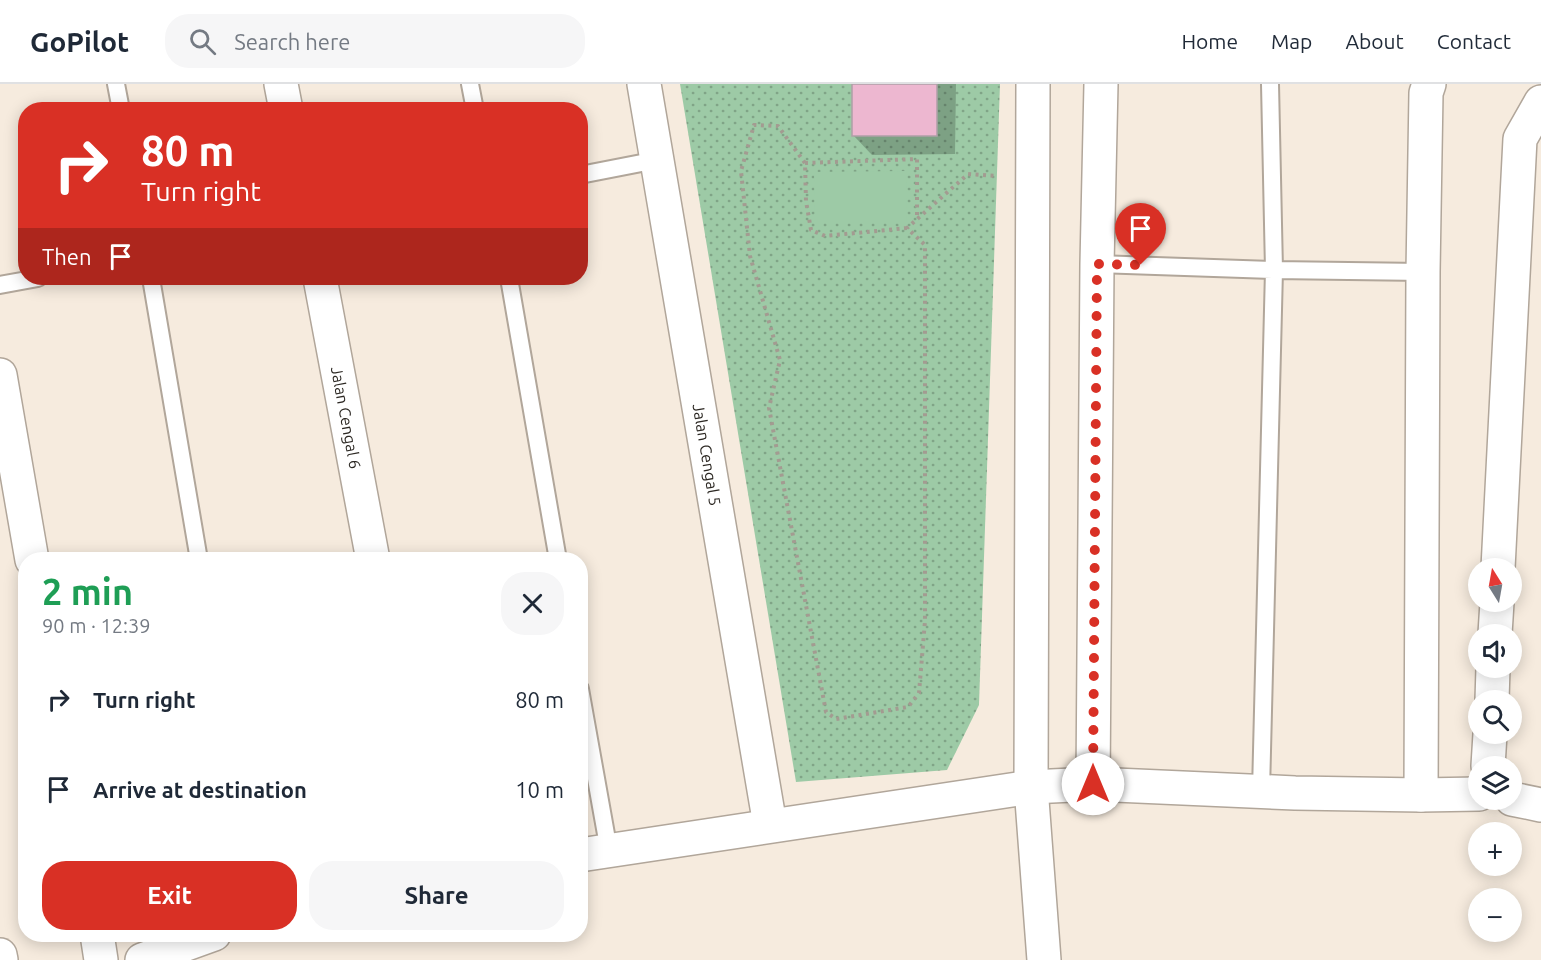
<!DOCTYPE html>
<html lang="en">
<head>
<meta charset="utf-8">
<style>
  body { margin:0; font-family:Ubuntu,sans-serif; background:#f6f6f7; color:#1f2937; height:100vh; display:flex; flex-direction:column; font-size:22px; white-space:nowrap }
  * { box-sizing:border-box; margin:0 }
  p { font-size:20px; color:#747a83 }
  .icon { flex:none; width:33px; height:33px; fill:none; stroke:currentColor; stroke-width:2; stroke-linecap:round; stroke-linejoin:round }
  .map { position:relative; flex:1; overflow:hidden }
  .drawer { position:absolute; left:18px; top:468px; width:570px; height:390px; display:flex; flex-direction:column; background:#fff; border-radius:24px; box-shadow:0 3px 15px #0003 }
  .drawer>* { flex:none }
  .hud { position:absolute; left:18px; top:18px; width:570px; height:183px; border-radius:24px; box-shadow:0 3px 15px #0003; background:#d93025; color:#fff; overflow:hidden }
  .needle { width:39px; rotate:349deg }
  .buttons { position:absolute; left:1468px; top:474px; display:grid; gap:12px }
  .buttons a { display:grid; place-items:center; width:54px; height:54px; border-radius:50%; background:#fff; box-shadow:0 3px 15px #0003; font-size:30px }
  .pin { position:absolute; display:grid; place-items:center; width:51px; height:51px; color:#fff; margin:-62px -26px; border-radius:50% 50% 50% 0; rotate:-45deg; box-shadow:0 0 6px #0007 }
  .pin .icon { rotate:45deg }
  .me { position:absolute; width:66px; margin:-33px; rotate:0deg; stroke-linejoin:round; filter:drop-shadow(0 0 4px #0008) }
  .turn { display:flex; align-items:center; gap:21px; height:126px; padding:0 24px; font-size:27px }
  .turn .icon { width:78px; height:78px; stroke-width:2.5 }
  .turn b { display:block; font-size:42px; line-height:51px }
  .then { display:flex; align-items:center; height:57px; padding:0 24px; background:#0003; gap:12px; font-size:22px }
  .round { display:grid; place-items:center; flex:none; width:63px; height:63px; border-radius:24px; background:#f6f6f7 }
  .summary { display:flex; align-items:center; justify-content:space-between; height:102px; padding:0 24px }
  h1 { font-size:36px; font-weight:600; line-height:45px; color:#1e9e55 }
  .button { display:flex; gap:12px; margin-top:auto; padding:12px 24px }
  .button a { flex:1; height:69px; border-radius:24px; background:#d93025; color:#fff; font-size:24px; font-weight:600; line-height:69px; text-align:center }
  .button a+a { background:#f6f6f7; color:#1f2937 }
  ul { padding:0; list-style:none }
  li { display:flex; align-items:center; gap:18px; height:90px; padding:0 24px }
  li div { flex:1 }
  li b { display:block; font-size:22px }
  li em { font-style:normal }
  header { display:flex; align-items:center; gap:36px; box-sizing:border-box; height:84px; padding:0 30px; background:#fff; border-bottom:2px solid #e0e1e3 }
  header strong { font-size:28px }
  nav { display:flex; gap:33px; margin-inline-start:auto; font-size:21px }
  .search { width:420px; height:54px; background:#f6f6f7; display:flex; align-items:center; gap:15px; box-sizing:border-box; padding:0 21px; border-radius:24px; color:#747a83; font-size:22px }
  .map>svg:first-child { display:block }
  .park { fill:url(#park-dots) }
  .garden { fill:#9dcaa6 }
  .shadow { fill:#0003 }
  .building { fill:#edb7d0; stroke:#afa0a7; stroke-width:1.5 }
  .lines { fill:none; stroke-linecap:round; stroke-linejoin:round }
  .lane-casing { stroke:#b1a69a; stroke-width:20 }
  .street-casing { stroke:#b1a69a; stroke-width:36 }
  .secondary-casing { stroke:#b1a69a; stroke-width:36 }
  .path { stroke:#a39b91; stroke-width:4; stroke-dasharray:3 4.5; stroke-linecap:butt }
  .lane { stroke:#fff; stroke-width:16 }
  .street { stroke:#fff; stroke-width:33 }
  .secondary { stroke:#fff; stroke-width:33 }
  .route { stroke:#d93025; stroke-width:10; stroke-dasharray:0 18 }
  .labels { text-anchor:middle; stroke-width:4.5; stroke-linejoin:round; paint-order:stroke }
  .street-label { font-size:16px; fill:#2c2823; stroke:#fff }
</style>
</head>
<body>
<header>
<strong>GoPilot</strong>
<div class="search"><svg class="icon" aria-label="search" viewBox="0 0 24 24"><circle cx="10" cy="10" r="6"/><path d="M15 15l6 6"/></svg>Search here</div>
<nav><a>Home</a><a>Map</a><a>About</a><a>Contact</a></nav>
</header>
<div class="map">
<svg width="1541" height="876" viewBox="0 0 1541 876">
  <defs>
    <pattern id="park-dots" width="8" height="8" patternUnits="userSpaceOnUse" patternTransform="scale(1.5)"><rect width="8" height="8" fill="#9dcaa6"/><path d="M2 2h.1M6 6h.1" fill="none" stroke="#80a487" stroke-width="1.8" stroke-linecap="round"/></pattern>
  </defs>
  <rect width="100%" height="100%" fill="#f6ebde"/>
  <path class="park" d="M 680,0 L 1000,0 L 979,621 L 947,686 L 796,698 Z"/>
  <path class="garden" d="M 906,87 L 907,138 L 815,138 L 814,88 Z"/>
  <path class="shadow" d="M 854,0 L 956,0 L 955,70 L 872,71 L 853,51 Z"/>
  <path class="building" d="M 852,0 L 937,0 L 937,52 L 852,52 Z"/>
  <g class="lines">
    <g class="lane-casing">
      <path id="lane" d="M 116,0 L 121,26
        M 470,0 L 475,26
        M 580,91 L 657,76
        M 1097,180 L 1274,186 L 1423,188
        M 151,194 L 199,476
        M 509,194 L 558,476
        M 0,201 L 38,194
        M 580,605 L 609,767
        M 1261,707 L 1274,186 L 1270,0"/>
    </g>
    <g class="street-casing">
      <g id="street">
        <path d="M 281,0 L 286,26"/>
        <path id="s1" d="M 644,0 L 770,741"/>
        <path id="s2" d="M 320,194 L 373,476"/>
        <path d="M 0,291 L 32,476"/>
        <path d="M 1498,484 L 1520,55 L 1541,18"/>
        <path d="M 1495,550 L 1497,518"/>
        <path d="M 1492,616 L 1493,584"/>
        <path d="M 1488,682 L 1490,650"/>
        <path d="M 1093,700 L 1097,180 L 1101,0"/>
        <path d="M 1421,711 L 1423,188 L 1426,9 L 1429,0"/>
        <path d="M 1512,715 L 1541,721"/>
        <path d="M 580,771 L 1031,703 L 1093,700 L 1295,709 L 1421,711 L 1479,710"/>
        <path d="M 97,850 L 101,876"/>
        <path d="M 0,871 L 1,876"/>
        <path d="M 142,876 L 214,850"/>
      </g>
    </g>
    <g class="secondary-casing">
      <path id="secondary" d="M 1033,0 L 1031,703 L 1044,876"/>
    </g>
    <path class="path" d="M 805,79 L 917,75 L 917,133
      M 907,144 L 825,152 L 811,146 L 806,117 L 805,79 L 778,42 L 754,41 L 741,87 L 750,172 L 780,276 L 769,324 L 826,628 L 836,635 L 908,623 L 919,609 L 925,537 L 925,161 L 907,144 L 968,90 L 996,92"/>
    <use href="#lane" class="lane"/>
    <use href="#street" class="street"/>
    <use href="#secondary" class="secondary"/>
  </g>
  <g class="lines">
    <path class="route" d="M 1093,700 L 1097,180 L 1141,181"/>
  </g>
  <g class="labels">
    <g class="street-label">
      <text dy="6" stroke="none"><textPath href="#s2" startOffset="142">Jalan Cengal 6</textPath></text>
      <text dy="6" stroke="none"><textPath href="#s1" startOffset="376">Jalan Cengal 5</textPath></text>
    </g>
  </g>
</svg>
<div class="buttons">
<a><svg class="needle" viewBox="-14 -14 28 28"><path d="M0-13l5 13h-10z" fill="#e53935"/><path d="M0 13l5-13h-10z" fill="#747a83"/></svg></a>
<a><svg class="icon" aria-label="sound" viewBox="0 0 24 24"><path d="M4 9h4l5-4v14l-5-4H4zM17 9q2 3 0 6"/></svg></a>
<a><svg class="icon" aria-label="search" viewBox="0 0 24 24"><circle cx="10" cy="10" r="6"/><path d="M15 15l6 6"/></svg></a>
<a><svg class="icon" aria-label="layers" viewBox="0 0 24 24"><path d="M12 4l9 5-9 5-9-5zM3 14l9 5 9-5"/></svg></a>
<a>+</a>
<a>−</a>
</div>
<div class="pin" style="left:1141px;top:181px;background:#d93025"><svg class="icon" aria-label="arrive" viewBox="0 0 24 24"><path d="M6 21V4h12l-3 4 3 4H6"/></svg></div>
<svg class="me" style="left:1093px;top:700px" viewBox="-20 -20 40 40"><circle r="19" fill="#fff"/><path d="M0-13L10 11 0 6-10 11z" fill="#d93025"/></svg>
<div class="hud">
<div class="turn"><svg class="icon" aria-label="right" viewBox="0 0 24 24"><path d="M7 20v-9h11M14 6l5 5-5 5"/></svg><div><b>80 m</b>Turn right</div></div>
<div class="then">Then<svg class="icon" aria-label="arrive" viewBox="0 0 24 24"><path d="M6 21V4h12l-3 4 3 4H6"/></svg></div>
</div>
<section class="drawer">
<div class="summary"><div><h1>2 min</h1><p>90 m · 12:39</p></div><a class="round"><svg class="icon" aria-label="close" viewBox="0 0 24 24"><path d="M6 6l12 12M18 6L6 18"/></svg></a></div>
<ul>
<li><svg class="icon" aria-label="right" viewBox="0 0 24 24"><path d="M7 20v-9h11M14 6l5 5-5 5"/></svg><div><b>Turn right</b></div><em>80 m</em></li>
<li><svg class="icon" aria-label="arrive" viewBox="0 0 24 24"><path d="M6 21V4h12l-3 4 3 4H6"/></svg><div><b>Arrive at destination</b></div><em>10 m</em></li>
</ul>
<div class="button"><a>Exit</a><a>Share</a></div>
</section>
</div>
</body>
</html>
